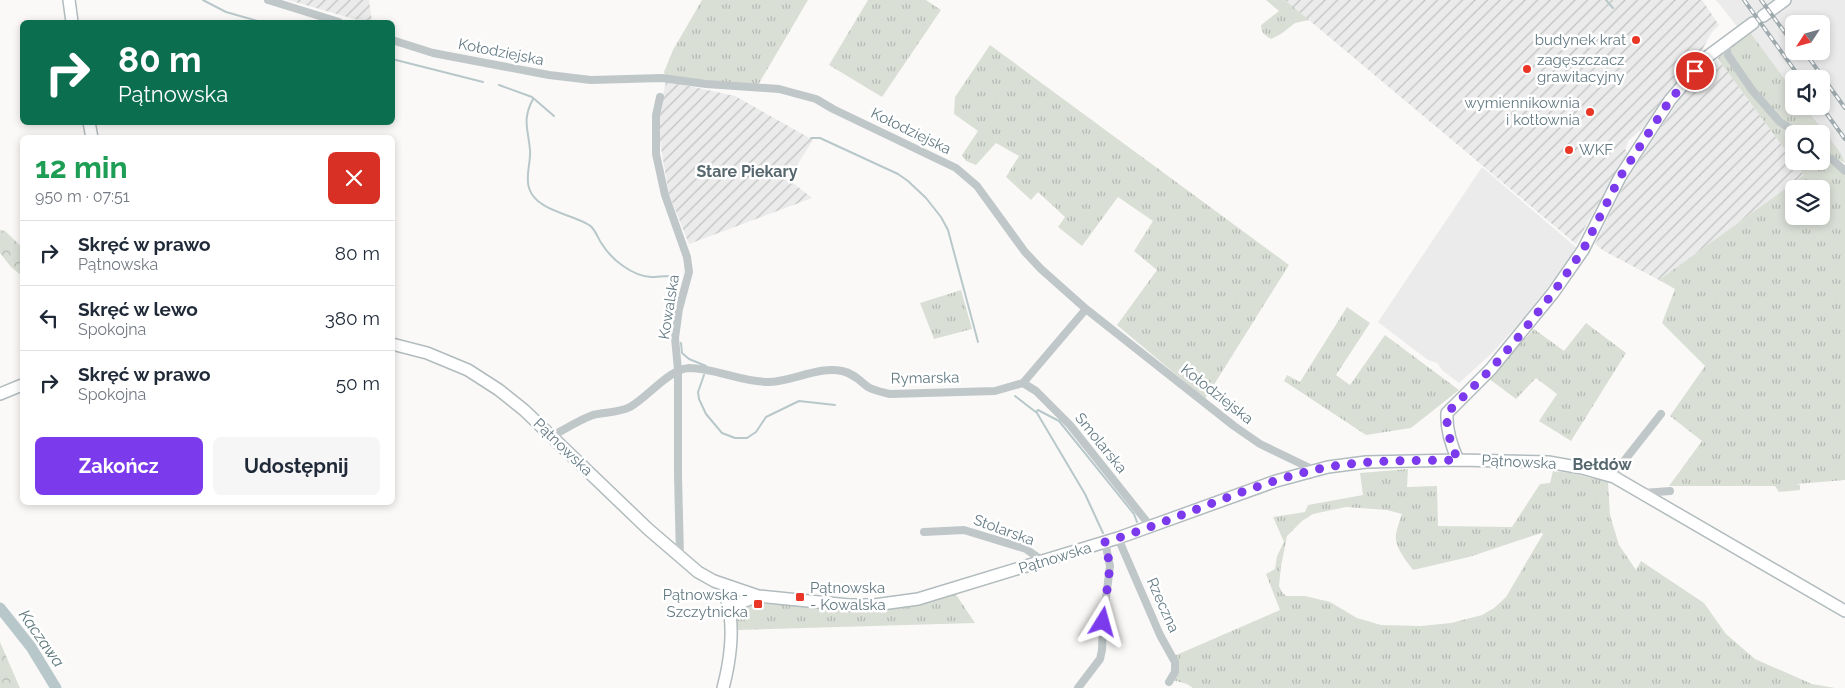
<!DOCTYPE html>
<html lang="pl">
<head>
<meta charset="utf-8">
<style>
  body { margin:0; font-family:Raleway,sans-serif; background:#f6f6f7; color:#1f2937; height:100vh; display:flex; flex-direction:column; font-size:19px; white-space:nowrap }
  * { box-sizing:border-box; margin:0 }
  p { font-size:16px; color:#747a83 }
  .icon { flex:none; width:28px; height:28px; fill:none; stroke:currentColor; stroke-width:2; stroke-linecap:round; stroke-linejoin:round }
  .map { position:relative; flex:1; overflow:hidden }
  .side { position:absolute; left:20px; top:135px; width:375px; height:370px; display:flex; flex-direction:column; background:#fff; border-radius:8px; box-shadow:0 2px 8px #0003 }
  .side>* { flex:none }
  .banner { position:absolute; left:20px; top:20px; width:375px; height:105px; border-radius:8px; box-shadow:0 2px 8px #0003; background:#0b6e4f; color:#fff; overflow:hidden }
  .needle { width:32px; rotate:234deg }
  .tools { position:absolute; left:1785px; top:15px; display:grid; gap:10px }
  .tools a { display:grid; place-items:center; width:45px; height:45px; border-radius:8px; background:#fff; box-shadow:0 2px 8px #0003; font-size:25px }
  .pin { position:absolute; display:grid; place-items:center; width:42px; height:42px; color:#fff; margin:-21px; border:2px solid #fff; border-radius:50%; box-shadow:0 1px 5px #0007 }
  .me { position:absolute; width:55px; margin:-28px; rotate:8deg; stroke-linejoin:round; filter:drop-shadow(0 0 4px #0008) }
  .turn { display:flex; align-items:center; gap:18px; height:105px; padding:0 15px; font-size:22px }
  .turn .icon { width:65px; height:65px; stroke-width:2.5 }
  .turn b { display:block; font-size:35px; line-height:42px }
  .round { display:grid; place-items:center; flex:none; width:52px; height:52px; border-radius:8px; background:#f6f6f7 }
  .summary { display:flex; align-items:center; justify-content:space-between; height:85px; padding:0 15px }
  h1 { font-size:30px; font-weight:700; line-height:38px; color:#1e9e55 }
  .button { display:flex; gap:10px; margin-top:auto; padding:10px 15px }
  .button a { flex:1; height:58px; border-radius:8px; background:#7c3aed; color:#fff; font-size:20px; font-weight:700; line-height:58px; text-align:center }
  .button a+a { background:#f6f6f7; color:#1f2937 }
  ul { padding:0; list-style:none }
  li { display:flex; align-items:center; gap:15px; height:65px; padding:0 15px; border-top:1px solid #e0e1e3 }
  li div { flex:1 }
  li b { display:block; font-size:19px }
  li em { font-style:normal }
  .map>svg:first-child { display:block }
  .built { fill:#eaebea; fill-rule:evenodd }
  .industrial { fill:url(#industrial-furrows) }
  .grass { fill:url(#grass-tufts); fill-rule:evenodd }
  .forest { fill:url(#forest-crowns) }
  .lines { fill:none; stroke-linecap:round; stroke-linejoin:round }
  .stream { stroke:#b8c8ca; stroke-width:2 }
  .river { stroke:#b8c8ca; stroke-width:11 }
  .secondary-casing { stroke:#b2bbbe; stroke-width:14 }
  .street { stroke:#c0c7c9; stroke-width:8 }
  .secondary { stroke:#fff; stroke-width:11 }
  .rail-casing { stroke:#9faaae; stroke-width:4 }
  .rail { stroke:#fff; stroke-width:2; stroke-dasharray:5.5; stroke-linecap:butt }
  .route { stroke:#7c3aed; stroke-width:9; stroke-dasharray:0 16.2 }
  .poi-dot { fill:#ea3627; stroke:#fff; stroke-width:2 }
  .labels { text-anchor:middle; stroke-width:5; stroke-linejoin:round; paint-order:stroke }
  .poi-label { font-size:15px; fill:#637a83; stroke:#fff; text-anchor:end }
  .street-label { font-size:15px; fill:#637a83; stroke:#fff }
  .neighbourhood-label { font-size:16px; font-weight:bold; fill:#56676e; stroke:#fff }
  .water-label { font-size:16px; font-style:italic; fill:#5e797d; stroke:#fff }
</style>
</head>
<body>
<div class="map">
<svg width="1845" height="688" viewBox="0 0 1845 688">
  <defs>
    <pattern id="industrial-furrows" width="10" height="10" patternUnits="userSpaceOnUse" patternTransform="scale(1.25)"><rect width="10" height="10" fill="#eaebea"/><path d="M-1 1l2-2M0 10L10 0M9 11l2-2" fill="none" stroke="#c1c3c3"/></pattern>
    <pattern id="grass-tufts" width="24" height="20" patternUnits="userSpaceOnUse" patternTransform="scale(1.25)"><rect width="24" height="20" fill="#dadfd6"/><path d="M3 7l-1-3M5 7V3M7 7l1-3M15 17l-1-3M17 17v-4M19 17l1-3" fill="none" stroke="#b4bab3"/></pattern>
    <pattern id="forest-crowns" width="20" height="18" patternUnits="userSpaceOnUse" patternTransform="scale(1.25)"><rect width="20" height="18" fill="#dadfd6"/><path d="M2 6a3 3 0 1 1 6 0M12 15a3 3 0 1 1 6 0" fill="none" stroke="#b4bab3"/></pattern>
  </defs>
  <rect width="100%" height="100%" fill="#faf9f7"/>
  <path class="built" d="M 1716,0 L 1845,0 L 1845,162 L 1800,106 L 1821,106 L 1821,79 L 1794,79 L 1794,98 ZM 1794,24 L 1821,24 L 1821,51 L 1794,51 Z
    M 1482,167 L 1578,249 L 1522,320 L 1493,352 L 1459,383 L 1442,370 L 1437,363 L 1428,360 L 1378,322 Z"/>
  <path class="industrial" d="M 288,0 L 369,0 L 372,22 L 365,22 Z
    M 1285,0 L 1702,0 L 1719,25 L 1712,32 L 1696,61 L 1673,87 L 1642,129 L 1629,140 L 1625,149 L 1628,154 L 1610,182 L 1576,244 Z
    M 1718,59 L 1804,175 L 1659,280 L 1604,251 L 1595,244 L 1626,181 L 1648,147 L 1677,103 L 1695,80 Z
    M 666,81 L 735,96 L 813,140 L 788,179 L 812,198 L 689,244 L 669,194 L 657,125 Z"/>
  <path class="grass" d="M 702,0 L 808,0 L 758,85 L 707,82 L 665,75 L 664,72 L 673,50 Z
    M 868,0 L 926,0 L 941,10 L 882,97 L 829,65 Z
    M 1266,0 L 1285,0 L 1309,20 L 1295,23 L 1281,34 L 1271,39 C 1265,36 1261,32 1261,25 L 1279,11 Z
    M 1749,31 L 1794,92 L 1794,106 L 1804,106 L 1840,152 L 1845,163 L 1821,150 L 1821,134 C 1816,134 1807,135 1802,133 C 1783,126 1732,65 1729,45 Z
    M 990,45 L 1289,265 L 1205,399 L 1117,325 L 1157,270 L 1134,251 L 1153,221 L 1118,197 L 1082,246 L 1058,227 L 1065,217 L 1038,192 L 1031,200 L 1006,177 L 1019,156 L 996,143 L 976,165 L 966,161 L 962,155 L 978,131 L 954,114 L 955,97 Z
    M 1723,52 L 1728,61 L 1794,134 L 1794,161 L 1821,161 L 1821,157 L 1839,169 L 1845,176 L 1845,480 L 1797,484 L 1800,485 L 1800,490 L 1779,492 L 1775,486 L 1669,486 L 1702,441 L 1670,416 L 1705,366 L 1662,323 L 1675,289 L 1659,280 L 1804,175 L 1718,59 ZM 1794,189 L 1821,189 L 1821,216 L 1794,216 Z
    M 961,290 L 972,329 L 934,339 L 920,303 Z
    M 1347,307 L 1370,323 L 1336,375 L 1350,385 L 1385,335 L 1459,390 L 1411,428 L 1366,435 L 1284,381 L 1287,375 L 1300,382 Z
    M 1586,323 L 1626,353 L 1571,441 L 1539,421 L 1557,394 L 1536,378 L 1516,399 L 1488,378 L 1534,329 L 1564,351 Z
    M 1408,469 L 1407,487 L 1437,486 L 1438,526 L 1512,527 L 1540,484 L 1550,483 L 1553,471 L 1570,473 L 1608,482 L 1610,515 L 1619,545 L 1636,570 L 1641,561 L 1704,603 L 1726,634 L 1755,659 L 1812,684 L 1835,688 L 1193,688 L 1187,684 L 1172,680 L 1174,656 L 1280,610 L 1266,574 L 1275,569 L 1277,556 L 1284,542 L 1273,517 L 1305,512 L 1308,505 L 1363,495 L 1360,473 ZM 1346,507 L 1387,510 L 1402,514 C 1400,520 1397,527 1396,534 C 1394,547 1406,560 1413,570 L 1469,557 L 1541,533 L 1543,534 L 1506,597 L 1494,608 L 1482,615 L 1451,623 L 1421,626 L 1381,625 L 1357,618 L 1330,602 L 1305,596 L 1286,596 L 1282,592 L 1279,586 L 1281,566 L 1287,536 L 1302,521 L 1313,514 Z
    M 955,593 L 975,623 L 736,630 L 736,619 L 738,619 L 740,612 L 744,607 L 753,604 L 753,607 L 759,607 L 760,604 L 803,605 Z"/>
  <path class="forest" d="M 0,230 L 5,231 L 22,247 L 22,276 L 11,267 L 0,253 Z
    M 0,642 L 20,688 L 0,688 Z"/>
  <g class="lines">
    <path class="stream" d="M 203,0 L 226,12 L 261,22
      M 1606,0 L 1613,8
      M 392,59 L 483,82
      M 499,85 L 532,97 L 554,116
      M 533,99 C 522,120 528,128 530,150 C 531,163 525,176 529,188 C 536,211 572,214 589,225 C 595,228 598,239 602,244 C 611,259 632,276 651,277 C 657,277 664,276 670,276 L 679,284
      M 811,138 L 820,138 L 898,174 L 908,181 L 926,198 L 941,217 L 948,230 L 978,342
      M 681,343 L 682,353 L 689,359 L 706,366
      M 704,375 L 698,392 L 699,399 L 706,414 L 722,433 L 735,438 L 747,438 L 756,432 L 766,417 L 799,401 L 835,405
      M 1015,396 L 1037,413 L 1085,494 L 1103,533
      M 1036,412 L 1038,410 L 1059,421 L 1134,514 L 1137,522"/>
    <path class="river" d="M 0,608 L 31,647 L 56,688"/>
    <g class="secondary-casing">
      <path id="secondary" d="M 69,0 L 72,22
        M 1763,16 L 1785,0
        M 89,122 L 92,138
        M 392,344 L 427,353 L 468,370 L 499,390 L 524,410 L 648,529 L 698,572 L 714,581 L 758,596 L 849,605 L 874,605 L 918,599 L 1118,538 L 1276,481 L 1328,467 L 1366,462 L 1458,460 L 1548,462 L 1582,468 L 1614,477 L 1845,611
        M 0,394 L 22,385
        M 1458,460 C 1451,445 1446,430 1447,413 L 1491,369 L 1553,293 L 1583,250 L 1620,177 L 1670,100 L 1707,57 L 1753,23
        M 725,597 L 729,603 L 734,605 L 758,596
        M 723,688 C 730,662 735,627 727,601"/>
    </g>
    <path class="street" d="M 268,0 L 339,22
      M 392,40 L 433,53 L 549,75 L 591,80 L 662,78 L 706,84 L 779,89 L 816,99 L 833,109 L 956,168 L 977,186 L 1025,252 L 1041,269 L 1086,309 L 1234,426 L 1260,444 L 1314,470
      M 1725,43 L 1728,55 L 1752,90 L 1780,122 L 1799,134
      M 660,97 L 656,115 L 656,154 L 665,195 L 687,257 L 689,272 L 679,309 L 675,338 L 678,370 L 678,475 L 680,557
      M 1821,154 L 1833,160 L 1845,171
      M 1023,383 L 1036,391 L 1070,425 L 1151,527
      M 552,436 C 565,429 579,420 593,415 C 605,412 618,413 630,407 C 648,397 669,369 689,368 C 715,368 741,382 768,382 C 792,382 817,366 842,371 C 853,373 860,381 868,387 C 875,391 882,392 890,394 L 995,391 L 1023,383 L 1086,309
      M 1614,477 L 1624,461 L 1661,414
      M 1643,493 L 1670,491
      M 924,532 L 964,530 L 1026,549 L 1043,561
      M 1118,538 L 1160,635 L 1175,662 L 1175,672 L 1169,682
      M 1078,688 L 1100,659 L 1102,650 L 1103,622 L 1110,566 L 1105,542"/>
    <use href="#secondary" class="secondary"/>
    <g class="rail-casing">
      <path id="rail" d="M 1744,0 L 1801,79
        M 1761,0 L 1794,45
        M 1804,51 L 1845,108
        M 1821,106 L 1845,139"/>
    </g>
    <use href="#rail" class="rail"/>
  </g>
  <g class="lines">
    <path class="route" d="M 1103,622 L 1110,566 L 1105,542 C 1175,521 1242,487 1314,470 C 1361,459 1410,461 1458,460 C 1451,445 1446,430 1447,413 L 1491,369 L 1516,340 L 1553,293 L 1583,250 L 1620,177 L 1670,100 L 1695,71"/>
  </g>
  <g class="poi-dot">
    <circle cx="1636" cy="40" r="5"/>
    <circle cx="1527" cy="69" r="5"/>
    <circle cx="1590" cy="112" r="5"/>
    <circle cx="1569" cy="150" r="5"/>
    <rect x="795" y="592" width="10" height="10" rx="2.5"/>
    <rect x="753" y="599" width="10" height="10" rx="2.5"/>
  </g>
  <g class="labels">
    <g class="poi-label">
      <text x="1626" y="45">budynek krat</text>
      <text x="1537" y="65" text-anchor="start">zagęszczacz<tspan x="1537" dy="17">grawitacyjny</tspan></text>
      <text x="1580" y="108">wymiennikownia<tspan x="1580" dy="17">i kotłownia</tspan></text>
      <text x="1579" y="155" text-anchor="start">WKF</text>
      <text x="810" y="593" text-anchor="start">Pątnowska<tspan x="810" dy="17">- Kowalska</tspan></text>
      <text x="748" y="600">Pątnowska -<tspan x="748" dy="17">Szczytnicka</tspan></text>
    </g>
    <g class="street-label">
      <text transform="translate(501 52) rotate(11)" y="5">Kołodziejska</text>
      <text transform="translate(911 131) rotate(26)" y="5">Kołodziejska</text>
      <text transform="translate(669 307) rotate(-81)" y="5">Kowalska</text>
      <text transform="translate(925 378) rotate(-1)" y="5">Rymarska</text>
      <text transform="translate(1217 394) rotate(38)" y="5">Kołodziejska</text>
      <text transform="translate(1101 443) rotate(51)" y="5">Smolarska</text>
      <text transform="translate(563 447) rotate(44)" y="5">Pątnowska</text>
      <text transform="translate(1519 462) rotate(3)" y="5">Pątnowska</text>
      <text transform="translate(1004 530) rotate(20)" y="5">Stolarska</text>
      <text transform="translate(1055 558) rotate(-17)" y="5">Pątnowska</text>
      <text transform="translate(1163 605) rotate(66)" y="5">Rzeczna</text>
    </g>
    <g class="neighbourhood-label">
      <text x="747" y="177">Stare Piekary</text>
      <text x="1602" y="470">Bełdów</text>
    </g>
    <g class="water-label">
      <text transform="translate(42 638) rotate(55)" y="6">Kaczawa</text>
    </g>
  </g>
</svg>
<div class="tools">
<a><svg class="needle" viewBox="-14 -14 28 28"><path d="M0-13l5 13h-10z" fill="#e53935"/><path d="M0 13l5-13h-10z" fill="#747a83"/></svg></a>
<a><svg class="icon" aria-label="sound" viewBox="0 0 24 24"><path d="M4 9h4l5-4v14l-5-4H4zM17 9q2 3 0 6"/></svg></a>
<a><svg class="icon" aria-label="search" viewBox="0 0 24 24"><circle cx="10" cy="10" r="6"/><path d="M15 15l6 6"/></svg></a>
<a><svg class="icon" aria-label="layers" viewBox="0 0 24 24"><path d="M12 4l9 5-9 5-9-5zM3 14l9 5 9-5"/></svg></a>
</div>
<div class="pin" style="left:1695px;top:71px;background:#d93025"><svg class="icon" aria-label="arrive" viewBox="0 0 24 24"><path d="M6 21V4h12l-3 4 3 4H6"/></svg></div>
<svg class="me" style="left:1103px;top:622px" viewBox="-20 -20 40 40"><path d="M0-17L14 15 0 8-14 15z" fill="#7c3aed" stroke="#fff" stroke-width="4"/></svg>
<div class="banner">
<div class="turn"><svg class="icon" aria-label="right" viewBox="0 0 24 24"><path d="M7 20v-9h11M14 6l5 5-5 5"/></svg><div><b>80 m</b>Pątnowska</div></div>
</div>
<section class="side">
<div class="summary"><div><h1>12 min</h1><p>950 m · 07:51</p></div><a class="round" style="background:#d93025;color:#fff"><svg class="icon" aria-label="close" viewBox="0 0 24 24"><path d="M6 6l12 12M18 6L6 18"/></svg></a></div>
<ul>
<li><svg class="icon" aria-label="right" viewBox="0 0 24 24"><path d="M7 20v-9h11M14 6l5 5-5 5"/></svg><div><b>Skręć w prawo</b><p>Pątnowska</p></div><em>80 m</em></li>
<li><svg class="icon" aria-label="left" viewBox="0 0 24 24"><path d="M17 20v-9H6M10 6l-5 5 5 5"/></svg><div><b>Skręć w lewo</b><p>Spokojna</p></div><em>380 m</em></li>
<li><svg class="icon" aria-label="right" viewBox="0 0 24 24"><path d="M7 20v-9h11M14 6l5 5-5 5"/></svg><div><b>Skręć w prawo</b><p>Spokojna</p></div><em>50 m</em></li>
</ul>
<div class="button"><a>Zakończ</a><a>Udostępnij</a></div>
</section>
</div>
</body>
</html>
